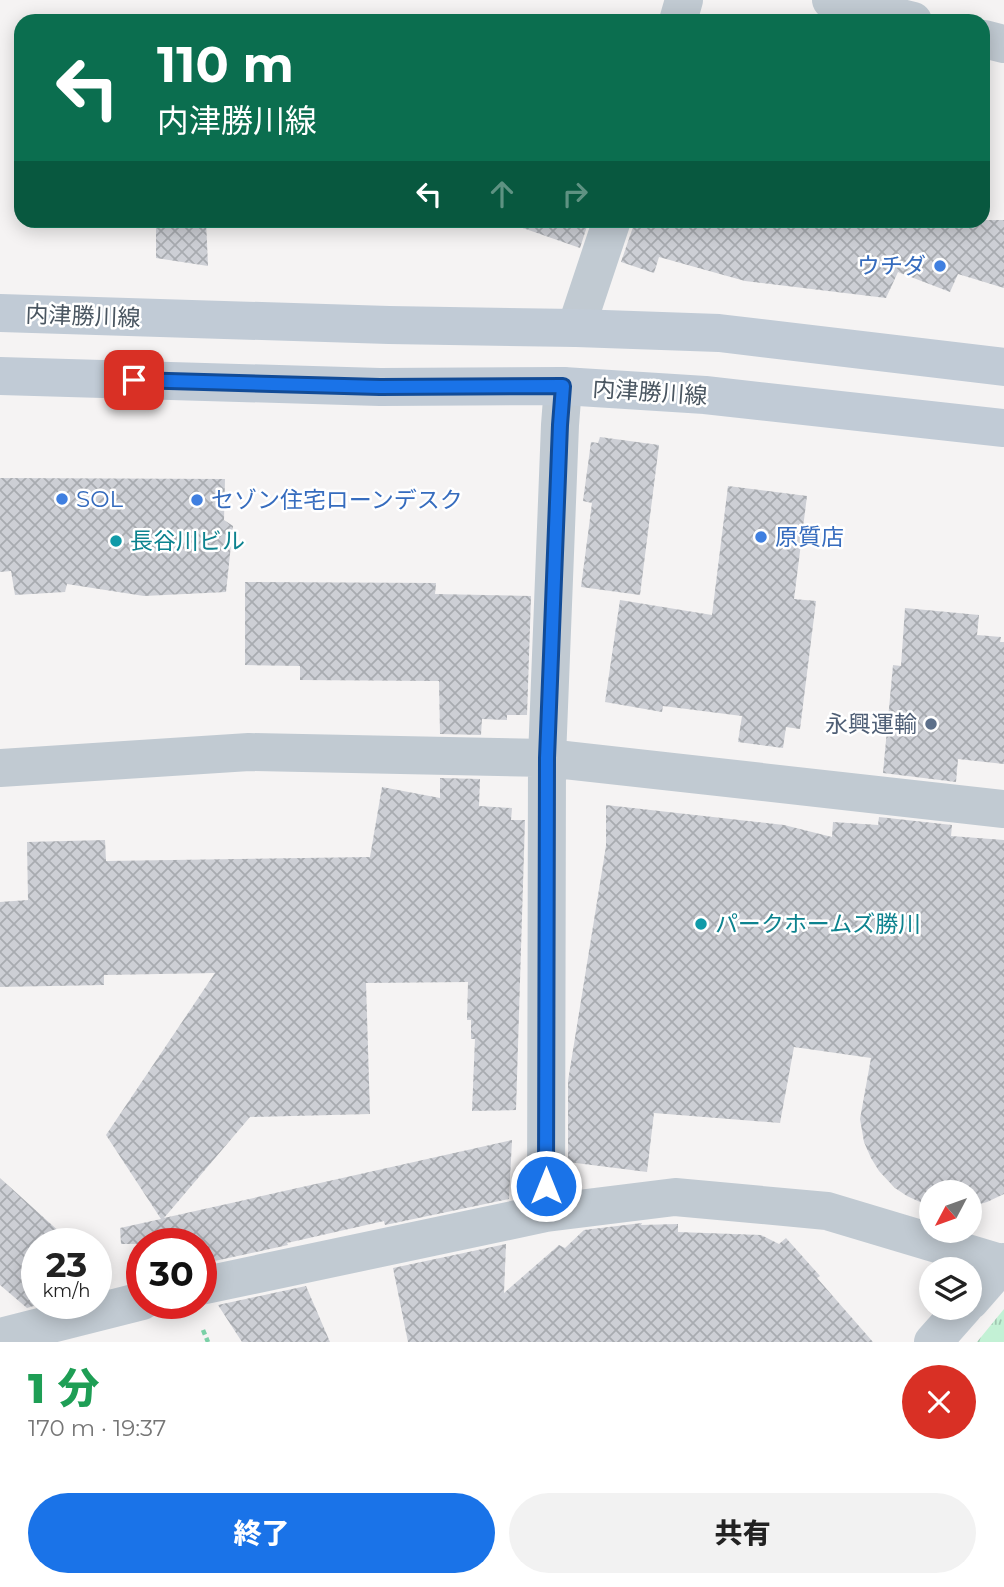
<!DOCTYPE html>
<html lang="ja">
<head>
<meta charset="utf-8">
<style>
  body { margin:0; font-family:Montserrat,"Noto Sans JP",sans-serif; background:#f2f2f2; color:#222; height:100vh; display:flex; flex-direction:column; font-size:26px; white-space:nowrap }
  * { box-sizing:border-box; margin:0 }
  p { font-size:23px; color:#767676 }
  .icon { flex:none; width:38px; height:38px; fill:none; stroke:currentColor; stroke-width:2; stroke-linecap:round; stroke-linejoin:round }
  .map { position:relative; height:1342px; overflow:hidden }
  .drawer { display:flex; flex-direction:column; background:#fff; flex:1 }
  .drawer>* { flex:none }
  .top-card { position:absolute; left:14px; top:14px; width:976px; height:214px; border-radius:21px; box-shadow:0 4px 18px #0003; background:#0b6e4f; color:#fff; overflow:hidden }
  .needle { width:46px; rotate:229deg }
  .fabs { position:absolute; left:919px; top:1180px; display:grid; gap:14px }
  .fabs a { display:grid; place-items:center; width:63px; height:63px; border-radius:50%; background:#fff; box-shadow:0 4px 18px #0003; font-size:35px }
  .speed { position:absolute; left:21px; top:1228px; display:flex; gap:14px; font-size:35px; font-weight:700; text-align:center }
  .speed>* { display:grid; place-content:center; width:91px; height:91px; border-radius:50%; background:#fff; box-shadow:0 4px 18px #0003; line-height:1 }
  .speed small { font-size:18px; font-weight:400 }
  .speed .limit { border:10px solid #d22; background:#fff; color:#111 }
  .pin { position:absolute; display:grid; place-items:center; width:60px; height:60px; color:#fff; margin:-30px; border-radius:14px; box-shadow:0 4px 10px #0006 }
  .me { position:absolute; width:77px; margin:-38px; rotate:0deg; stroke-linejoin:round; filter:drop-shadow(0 0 5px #0008) }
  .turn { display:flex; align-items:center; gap:24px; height:147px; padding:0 28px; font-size:32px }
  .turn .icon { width:91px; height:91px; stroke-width:2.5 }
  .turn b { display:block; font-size:49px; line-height:60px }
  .lanes { display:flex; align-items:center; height:66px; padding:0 28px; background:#0003; justify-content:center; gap:35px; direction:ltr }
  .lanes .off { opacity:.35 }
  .round { display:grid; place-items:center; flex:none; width:74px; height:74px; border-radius:37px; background:#f2f2f2 }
  .headline { display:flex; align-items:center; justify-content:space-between; height:119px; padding:0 28px }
  h1 { font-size:42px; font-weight:800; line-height:52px; color:#1e9e55 }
  .primary-button { display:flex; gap:14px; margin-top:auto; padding:14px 28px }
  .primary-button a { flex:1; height:80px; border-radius:42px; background:#1a73e8; color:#fff; font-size:28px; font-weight:800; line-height:80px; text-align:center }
  .primary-button a+a { background:#f2f2f2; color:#222 }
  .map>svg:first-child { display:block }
  .park { fill:url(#park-tufts) }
  .building { fill:url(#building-cross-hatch) }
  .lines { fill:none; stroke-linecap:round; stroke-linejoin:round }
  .path { stroke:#7ad0a6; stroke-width:4.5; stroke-dasharray:5 3.5; stroke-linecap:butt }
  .minor { stroke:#c1cad2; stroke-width:38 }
  .secondary { stroke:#c1cbd6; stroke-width:38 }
  .route-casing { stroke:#114b97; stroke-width:18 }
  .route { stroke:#1a73e8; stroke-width:12 }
  .shop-dot { fill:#3f7fe0; stroke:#fff; stroke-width:2.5 }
  .culture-dot { fill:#0f9aa8; stroke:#fff; stroke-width:2.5 }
  .service-dot { fill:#5c6f8a; stroke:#fff; stroke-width:2.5 }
  .labels { text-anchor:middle; stroke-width:5; stroke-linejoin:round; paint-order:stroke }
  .shop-label { font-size:23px; fill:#366cbe; stroke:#fff; text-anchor:start }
  .street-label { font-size:23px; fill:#4a5661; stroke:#fff }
  .culture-label { font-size:23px; fill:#0d838f; stroke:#fff; text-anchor:start }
  .service-label { font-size:23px; fill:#4e5e75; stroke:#fff; text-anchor:end }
</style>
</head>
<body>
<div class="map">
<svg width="1004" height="1342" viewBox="0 0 1004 1342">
  <defs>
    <pattern id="park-tufts" width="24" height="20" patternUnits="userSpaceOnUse" patternTransform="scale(1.75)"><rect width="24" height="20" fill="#c3f1d5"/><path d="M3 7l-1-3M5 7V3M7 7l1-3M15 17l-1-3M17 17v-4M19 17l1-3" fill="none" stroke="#a0c6b0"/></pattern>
    <pattern id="building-cross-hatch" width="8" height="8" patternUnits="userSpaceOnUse" patternTransform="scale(1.75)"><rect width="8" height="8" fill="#cdcfd5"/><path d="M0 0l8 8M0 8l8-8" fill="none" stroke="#a8abb0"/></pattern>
  </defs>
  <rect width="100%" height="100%" fill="#f5f3f3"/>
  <path class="park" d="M 1004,1309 L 1004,1342 L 977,1342 Z"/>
  <path class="building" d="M 156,220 L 206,220 L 208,266 L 156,258 Z
    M 521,220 L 589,220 L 580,248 L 520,227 Z
    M 633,220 L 1004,220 L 1004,288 L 958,274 L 950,292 L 898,272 L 886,298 L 745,281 L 659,257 L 654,273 L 621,262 L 633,227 Z
    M 600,437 L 659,445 L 640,595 L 581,587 L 592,503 L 583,501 L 591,442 L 598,443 Z
    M 0,478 L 225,479 L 224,520 L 233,526 L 226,592 L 144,596 L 67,584 L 65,592 L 15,595 L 11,571 L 0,572 Z
    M 728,486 L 807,496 L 794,599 L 816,601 L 800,729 L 786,727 L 783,748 L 738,742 L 742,716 L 663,706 L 662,712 L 605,702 L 620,600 L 712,615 Z
    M 245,582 L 436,583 L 435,594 L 531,596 L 527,715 L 507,715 L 507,720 L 482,719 L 481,735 L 440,734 L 439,681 L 300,680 L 300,666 L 245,665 Z
    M 905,608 L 979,615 L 977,635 L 1001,637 L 1000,642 L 1004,642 L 1004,764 L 958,759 L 956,782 L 883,773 L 893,665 L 901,666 Z
    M 440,778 L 480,779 L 479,806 L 512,808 L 511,820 L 525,820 L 516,1110 L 472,1111 L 475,1039 L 471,1039 L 471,1020 L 467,1020 L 468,982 L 366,983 L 370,1114 L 250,1117 L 164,1218 L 512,1140 L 509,1199 L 385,1225 L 384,1221 L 287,1243 L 288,1245 L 201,1264 L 201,1244 L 121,1244 L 120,1228 L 161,1219 L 106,1135 L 215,973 L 104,975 L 104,985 L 0,987 L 0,902 L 28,900 L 27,842 L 105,840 L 106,861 L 370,857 L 382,787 L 440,798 Z
    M 606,805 L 784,825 L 832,837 L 833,822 L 878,825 L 879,817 L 952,825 L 951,836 L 1004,840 L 1004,1194 L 987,1202 L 970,1207 L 970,1192 L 931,1192 L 931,1205 L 920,1202 L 907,1196 L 895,1188 L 879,1171 L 871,1158 L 864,1142 L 860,1119 L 871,1058 L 794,1047 L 780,1123 L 654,1113 L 647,1172 L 568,1162 L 568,1081 L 606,846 Z
    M 0,1178 L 73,1244 L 37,1244 L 37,1305 L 27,1308 L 0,1285 Z
    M 642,1223 L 641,1225 L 678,1224 L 678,1232 L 761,1235 L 779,1244 L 786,1238 L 820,1276 L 817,1278 L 873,1342 L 408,1342 L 393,1268 L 506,1244 L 504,1293 L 559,1245 L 565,1248 L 584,1230 Z
    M 306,1286 L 330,1342 L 242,1342 L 218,1305 Z"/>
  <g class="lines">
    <path class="path" d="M 203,1330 L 208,1342"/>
    <path class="minor" d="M 831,0 L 913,21
      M 678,21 L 684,0
      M 984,39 L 1004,44
      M 576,328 L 612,220
      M 0,768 L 249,752 L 547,758 L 1004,809
      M 546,1213 L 547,758 L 560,425 L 563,386
      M 201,1286 L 546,1213 L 675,1197 L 827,1211 L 1004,1264
      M 970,1301 L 1004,1262
      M 0,1337 L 142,1301
      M 933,1342 L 964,1307"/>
    <path class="secondary" d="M 0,313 L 389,325 L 576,328 L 719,333 L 1004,367
      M 0,376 L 380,387 L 563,386 L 705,395 L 1004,428"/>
  </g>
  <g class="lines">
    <g class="route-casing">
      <path id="route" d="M 134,380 L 380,387 L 563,386 L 560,425 L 547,758 L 546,1186"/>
    </g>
    <use href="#route" class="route"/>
  </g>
  <g class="shop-dot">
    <circle cx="940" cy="266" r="7"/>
    <circle cx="62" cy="499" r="7"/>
    <circle cx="197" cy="500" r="7"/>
    <circle cx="761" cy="537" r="7"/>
  </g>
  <g class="culture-dot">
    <circle cx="116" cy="541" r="7"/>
    <circle cx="701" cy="924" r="7"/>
  </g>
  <circle class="service-dot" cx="931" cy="724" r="7"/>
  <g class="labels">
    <g class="shop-label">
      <text x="926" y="274" text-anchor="end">ウチダ</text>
      <text x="76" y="507">SOL</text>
      <text x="211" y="508">セゾン住宅ローンデスク</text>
      <text x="775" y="545">原質店</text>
    </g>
    <g class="street-label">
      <text transform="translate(83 316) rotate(2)" y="8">内津勝川線</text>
      <text transform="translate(650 392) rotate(4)" y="8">内津勝川線</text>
    </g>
    <g class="culture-label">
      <text x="130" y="549">長谷川ビル</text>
      <text x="715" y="932">パークホームズ勝川</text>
    </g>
    <g class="service-label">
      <text x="917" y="732">永興運輸</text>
    </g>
  </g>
</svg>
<div class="fabs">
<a><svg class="needle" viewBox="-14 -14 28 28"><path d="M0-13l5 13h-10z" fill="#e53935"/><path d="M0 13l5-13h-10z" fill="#767676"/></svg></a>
<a><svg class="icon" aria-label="layers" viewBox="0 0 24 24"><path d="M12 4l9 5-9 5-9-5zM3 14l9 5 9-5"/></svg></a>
</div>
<div class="speed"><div>23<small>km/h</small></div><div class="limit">30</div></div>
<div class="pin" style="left:134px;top:380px;background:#d93025"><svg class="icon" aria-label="arrive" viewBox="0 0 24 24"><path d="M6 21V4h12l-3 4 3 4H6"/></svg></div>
<svg class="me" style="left:546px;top:1186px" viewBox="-20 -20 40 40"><circle r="17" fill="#1a73e8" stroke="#fff" stroke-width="3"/><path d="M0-11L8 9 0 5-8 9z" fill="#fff"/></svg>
<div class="top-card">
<div class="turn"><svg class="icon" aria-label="left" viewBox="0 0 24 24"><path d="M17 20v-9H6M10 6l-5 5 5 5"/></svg><div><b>110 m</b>内津勝川線</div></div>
<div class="lanes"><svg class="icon" aria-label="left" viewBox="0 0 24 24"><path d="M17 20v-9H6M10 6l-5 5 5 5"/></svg><svg class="icon off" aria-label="ahead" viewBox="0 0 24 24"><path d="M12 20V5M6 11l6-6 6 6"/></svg><svg class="icon off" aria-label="right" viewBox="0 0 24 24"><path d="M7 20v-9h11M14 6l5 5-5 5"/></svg></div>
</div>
</div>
<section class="drawer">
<div class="headline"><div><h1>1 分</h1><p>170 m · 19:37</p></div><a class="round" style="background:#d93025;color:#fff"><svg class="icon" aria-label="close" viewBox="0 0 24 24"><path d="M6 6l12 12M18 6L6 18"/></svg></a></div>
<div class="primary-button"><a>終了</a><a>共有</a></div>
</section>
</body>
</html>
